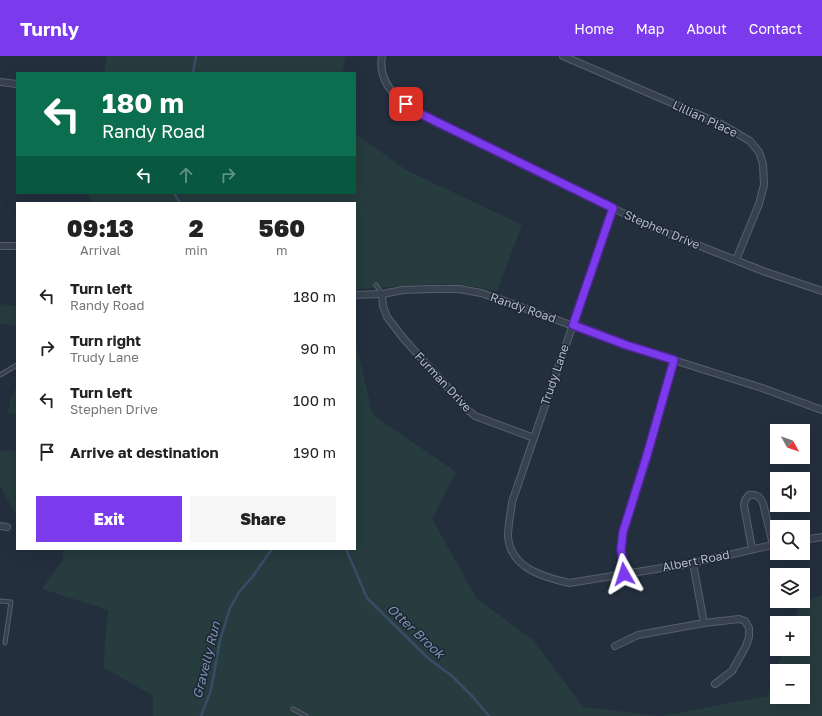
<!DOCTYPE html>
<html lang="en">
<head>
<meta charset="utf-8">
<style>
  body { margin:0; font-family:"Golos Text",sans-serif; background:#f6f6f6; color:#222; height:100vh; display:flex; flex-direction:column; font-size:15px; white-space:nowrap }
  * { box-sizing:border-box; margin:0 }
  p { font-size:13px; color:#767676 }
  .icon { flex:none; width:22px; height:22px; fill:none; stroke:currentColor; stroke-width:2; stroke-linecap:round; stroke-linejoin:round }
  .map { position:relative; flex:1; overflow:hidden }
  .side { position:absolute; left:16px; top:146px; width:340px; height:348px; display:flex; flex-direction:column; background:#fff; border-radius:0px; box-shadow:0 4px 16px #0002 }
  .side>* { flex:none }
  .banner { position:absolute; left:16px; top:16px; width:340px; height:122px; border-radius:0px; box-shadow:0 4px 16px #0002; background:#0b6e4f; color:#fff; overflow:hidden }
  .needle { width:26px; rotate:130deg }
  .fabs { position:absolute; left:770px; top:368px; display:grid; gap:8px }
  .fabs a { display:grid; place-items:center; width:40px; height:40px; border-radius:0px; background:#fff; box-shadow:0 4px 16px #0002; font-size:20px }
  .pin { position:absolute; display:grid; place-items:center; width:34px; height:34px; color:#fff; margin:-17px; border-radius:8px; box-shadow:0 2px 6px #0006 }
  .me { position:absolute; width:44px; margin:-22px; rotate:354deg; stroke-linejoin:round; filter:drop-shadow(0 0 3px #0008) }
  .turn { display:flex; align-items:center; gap:14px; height:84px; padding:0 20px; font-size:18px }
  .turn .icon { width:52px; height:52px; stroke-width:2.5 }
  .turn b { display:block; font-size:28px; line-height:34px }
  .lanes { display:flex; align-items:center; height:38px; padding:0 20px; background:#0003; justify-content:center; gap:20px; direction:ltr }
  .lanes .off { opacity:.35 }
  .eta { display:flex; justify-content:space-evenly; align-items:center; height:68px; text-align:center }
  .eta b { font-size:24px; font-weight:800; line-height:28px }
  .action { display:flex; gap:8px; margin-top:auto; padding:8px 20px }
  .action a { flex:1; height:46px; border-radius:0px; background:#7c3aed; color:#fff; font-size:16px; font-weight:800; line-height:46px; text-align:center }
  .action a+a { background:#f6f6f6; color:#222 }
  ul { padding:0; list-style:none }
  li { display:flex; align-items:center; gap:12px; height:52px; padding:0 20px }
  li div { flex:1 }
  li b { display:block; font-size:15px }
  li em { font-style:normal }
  header { display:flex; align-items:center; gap:24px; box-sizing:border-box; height:56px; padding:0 20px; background:#7c3aed; color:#fff }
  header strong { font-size:19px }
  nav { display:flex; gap:22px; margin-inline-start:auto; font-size:14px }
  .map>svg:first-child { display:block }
  .green { fill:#263c3f; fill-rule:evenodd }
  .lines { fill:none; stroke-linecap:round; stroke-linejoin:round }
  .stream { stroke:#394c67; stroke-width:2.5 }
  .service-casing { stroke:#565f6c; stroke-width:5 }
  .minor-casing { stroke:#565f6c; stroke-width:8 }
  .service { stroke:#38414e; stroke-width:3 }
  .minor { stroke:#38414e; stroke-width:6 }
  .route-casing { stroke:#51269a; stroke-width:10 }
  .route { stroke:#7c3aed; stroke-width:7 }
  .labels { text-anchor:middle; stroke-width:3; stroke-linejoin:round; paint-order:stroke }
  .street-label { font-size:12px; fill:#b4bcc9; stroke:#1d2633 }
  .water-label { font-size:13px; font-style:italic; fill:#7c92b1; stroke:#1d2633 }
</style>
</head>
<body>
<header>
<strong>Turnly</strong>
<nav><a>Home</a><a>Map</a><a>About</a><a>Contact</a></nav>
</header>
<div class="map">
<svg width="822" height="660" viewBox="0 0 822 660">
  <rect width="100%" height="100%" fill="#242f3e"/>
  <path class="green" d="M 107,0 L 345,0 L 343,17 L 104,17 Z
    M 355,77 L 406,114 L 522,169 L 497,235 L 463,229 L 441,228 L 355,233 L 355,147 L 95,147 L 86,137 L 355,137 Z
    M 0,248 L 17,250 L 17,270 L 0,268 Z
    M 355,283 L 373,359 L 456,416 L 432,463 L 477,543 L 532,583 L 583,651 L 659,660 L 153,660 L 153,640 L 103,611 L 108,554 L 42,533 L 63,504 L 63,493 L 355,493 Z
    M 17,328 L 17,359 L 8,357 L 10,346 Z
    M 11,394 L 17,396 L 17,457 L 15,457 L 0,430 L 0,395 Z
    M 822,539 L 822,660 L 662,660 L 767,640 L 784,593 L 803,593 L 803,567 L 793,567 L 801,546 ZM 777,615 L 803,615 L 803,641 L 777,641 Z"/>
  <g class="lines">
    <path class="stream" d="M 193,17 L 196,0
      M 174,137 L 180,147
      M 346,493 L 367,542 L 429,603 L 452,620 L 473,641 L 489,660
      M 201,660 L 211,634 L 220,584 L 230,552 L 239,536 L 253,520 L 272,493"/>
    <g class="service-casing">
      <path id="service" d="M 376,229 L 382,238
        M 0,319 L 17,309
        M 0,545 L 11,546 L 5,587
        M 293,653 L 306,660"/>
    </g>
    <g class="minor-casing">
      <path id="minor" d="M 382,0 C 376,35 411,53 437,67 L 652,171 L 763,215 L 822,235
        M 563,0 L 723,69 L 750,85 L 759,96 L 763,108 L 764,129 L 759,148 L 736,204
        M 0,26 L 17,28
        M 613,152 L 512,446 C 511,457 508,469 508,480 C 510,512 543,521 569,527 L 693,507 L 777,488
        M 0,190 L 17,190
        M 382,238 L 383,250 L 387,261 L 404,283 L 468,354 L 475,360 L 534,382
        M 355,239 L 382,238 L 403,234 L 432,233 L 459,233 L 481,237 L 502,244 L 626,289 L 762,332 L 822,354
        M 0,470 L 7,471
        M 803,484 L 822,481
        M 752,493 L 744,449 L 745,444 L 749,439 C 757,438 760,441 763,447 L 773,489
        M 693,507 L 704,567
        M 624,517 L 621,493 L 623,476 L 647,399 L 674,304
        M 615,590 L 638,579 L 704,567 L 739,563 L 745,565 L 749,572 L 749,581 L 746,590 L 732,615 L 715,628"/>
    </g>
    <use href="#service" class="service"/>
    <use href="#minor" class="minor"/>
  </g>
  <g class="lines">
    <g class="route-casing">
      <path id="route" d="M 406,48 L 413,54 L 437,66 L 613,152 L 573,269 L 626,289 L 674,304 L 647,399 L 623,476 L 621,493 L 624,518"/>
    </g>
    <use href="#route" class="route"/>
  </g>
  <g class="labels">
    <g class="street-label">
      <text transform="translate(705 63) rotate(25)" y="4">Lillian Place</text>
      <text transform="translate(662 174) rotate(23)" y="4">Stephen Drive</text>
      <text transform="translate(523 252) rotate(19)" y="4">Randy Road</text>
      <text transform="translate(555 319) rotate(-71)" y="4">Trudy Lane</text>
      <text transform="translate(443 326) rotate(47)" y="4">Furman Drive</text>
      <text transform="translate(696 505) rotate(-11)" y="4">Albert Road</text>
    </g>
    <g class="water-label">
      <text transform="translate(416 575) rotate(43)" y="5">Otter Brook</text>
      <text transform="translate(206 604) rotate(-76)" y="5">Gravelly Run</text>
    </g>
  </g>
</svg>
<div class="fabs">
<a><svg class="needle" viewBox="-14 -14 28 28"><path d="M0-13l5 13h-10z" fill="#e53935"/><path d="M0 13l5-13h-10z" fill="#767676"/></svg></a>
<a><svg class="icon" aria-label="sound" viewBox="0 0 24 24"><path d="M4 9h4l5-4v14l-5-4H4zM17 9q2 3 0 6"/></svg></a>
<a><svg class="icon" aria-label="search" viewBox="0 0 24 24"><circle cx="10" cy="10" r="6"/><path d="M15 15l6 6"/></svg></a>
<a><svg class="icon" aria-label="layers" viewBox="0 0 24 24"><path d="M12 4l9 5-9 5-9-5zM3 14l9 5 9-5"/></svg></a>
<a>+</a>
<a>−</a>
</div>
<div class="pin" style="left:406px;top:48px;background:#d93025"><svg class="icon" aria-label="arrive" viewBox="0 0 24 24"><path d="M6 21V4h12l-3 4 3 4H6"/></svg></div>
<svg class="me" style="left:624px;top:518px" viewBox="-20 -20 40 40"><path d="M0-17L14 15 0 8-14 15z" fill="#7c3aed" stroke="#fff" stroke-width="4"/></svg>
<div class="banner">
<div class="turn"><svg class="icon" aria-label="left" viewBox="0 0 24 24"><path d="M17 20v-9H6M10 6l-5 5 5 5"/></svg><div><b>180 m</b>Randy Road</div></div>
<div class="lanes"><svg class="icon" aria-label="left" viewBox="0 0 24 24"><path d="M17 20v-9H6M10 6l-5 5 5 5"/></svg><svg class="icon off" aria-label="ahead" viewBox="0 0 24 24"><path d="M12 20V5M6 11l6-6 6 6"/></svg><svg class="icon off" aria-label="right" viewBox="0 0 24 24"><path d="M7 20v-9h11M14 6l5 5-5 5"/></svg></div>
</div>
<section class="side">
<div class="eta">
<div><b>09:13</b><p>Arrival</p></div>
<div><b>2</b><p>min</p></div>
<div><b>560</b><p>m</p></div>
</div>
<ul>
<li><svg class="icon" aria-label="left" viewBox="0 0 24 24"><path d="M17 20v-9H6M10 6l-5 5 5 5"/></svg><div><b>Turn left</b><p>Randy Road</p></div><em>180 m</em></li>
<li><svg class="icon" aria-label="right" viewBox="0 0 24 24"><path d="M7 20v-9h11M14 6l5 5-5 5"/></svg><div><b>Turn right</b><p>Trudy Lane</p></div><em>90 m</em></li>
<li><svg class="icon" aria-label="left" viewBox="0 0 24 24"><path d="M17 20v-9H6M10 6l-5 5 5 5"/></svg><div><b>Turn left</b><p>Stephen Drive</p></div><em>100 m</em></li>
<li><svg class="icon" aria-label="arrive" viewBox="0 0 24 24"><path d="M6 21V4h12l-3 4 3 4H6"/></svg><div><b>Arrive at destination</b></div><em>190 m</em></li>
</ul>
<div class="action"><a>Exit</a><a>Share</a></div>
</section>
</div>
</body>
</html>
